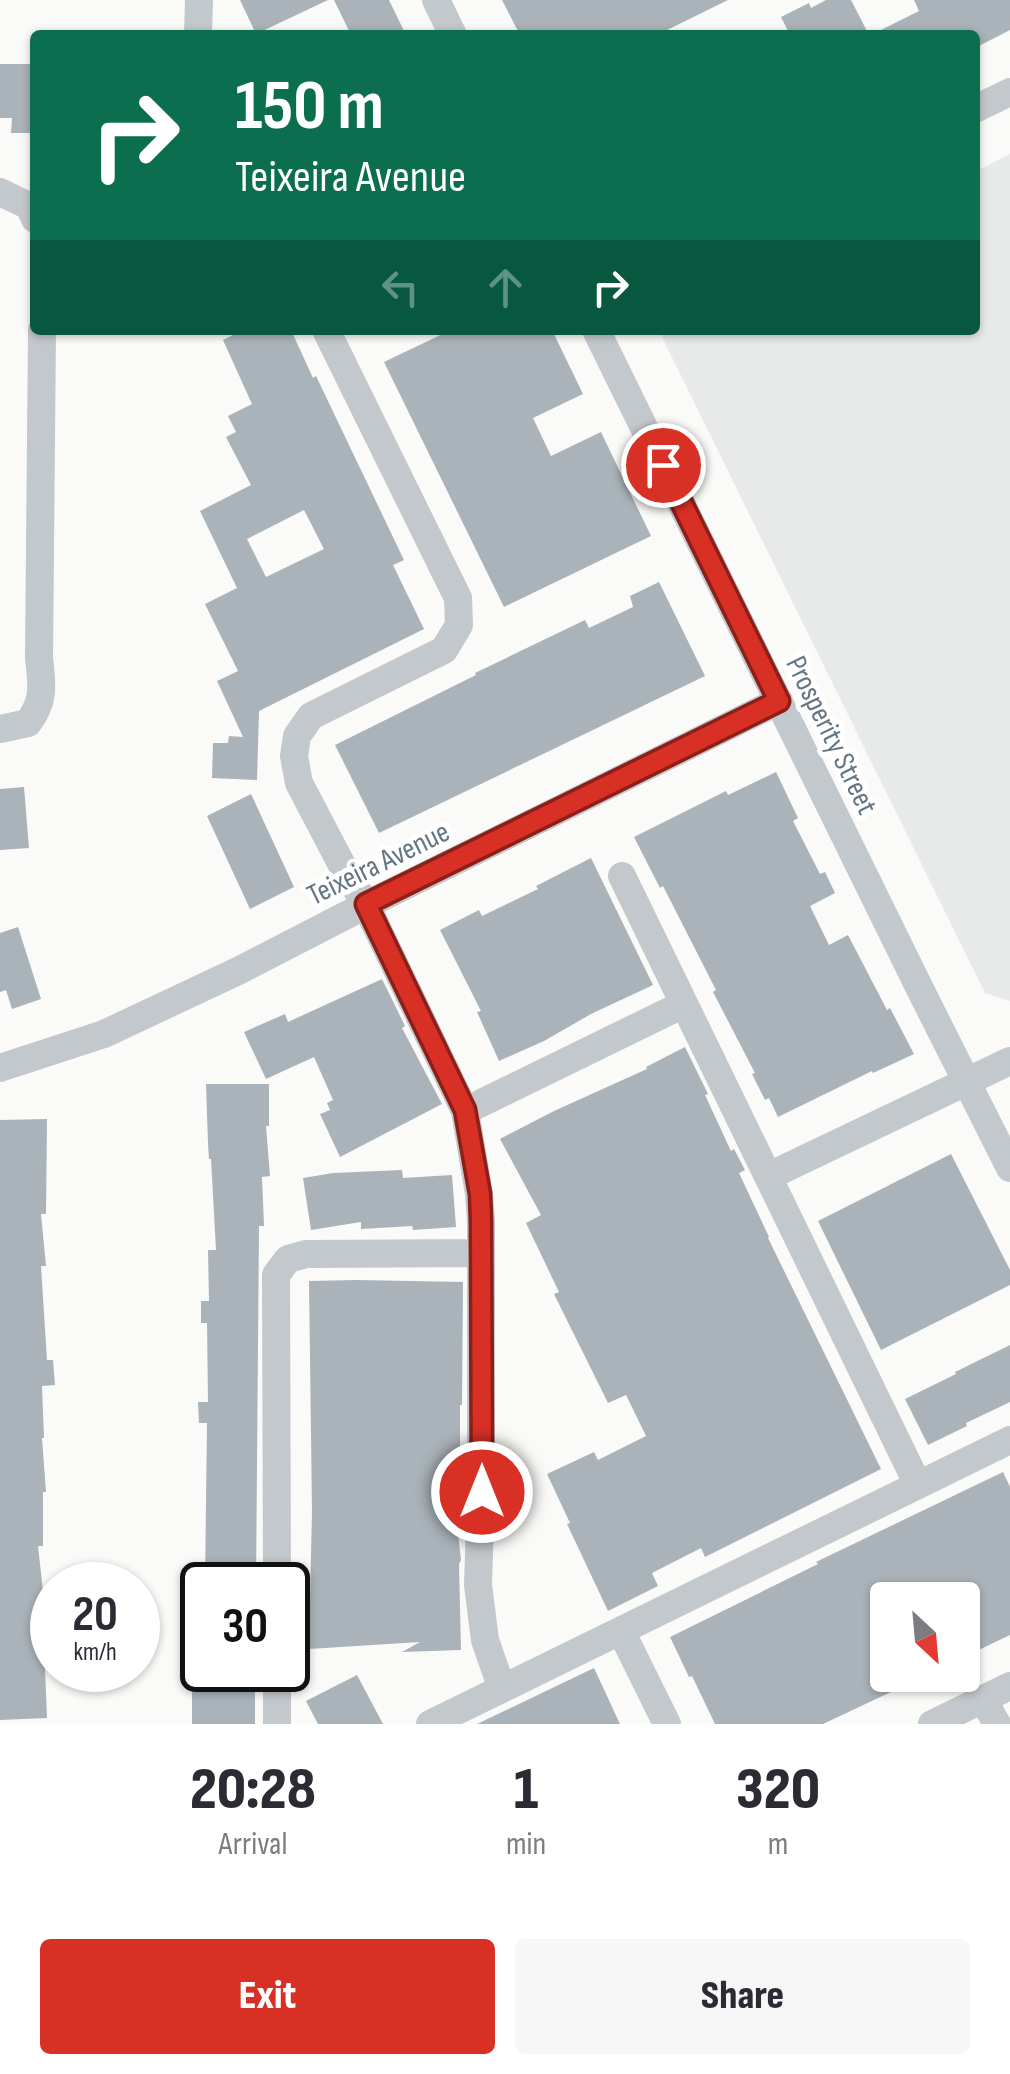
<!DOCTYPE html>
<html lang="en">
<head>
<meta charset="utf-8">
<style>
  body { margin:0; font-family:"Sofia Sans Condensed",sans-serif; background:#f7f7f7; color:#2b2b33; height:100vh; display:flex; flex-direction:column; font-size:38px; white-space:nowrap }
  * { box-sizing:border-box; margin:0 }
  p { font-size:32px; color:#7c7c81 }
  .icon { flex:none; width:55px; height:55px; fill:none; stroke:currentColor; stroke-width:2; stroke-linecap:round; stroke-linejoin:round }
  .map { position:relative; height:1724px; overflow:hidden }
  .sheet { display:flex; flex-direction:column; background:#fff; flex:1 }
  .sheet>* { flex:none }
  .guide { position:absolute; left:30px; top:30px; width:950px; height:305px; border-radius:10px; box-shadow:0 2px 8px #0004; background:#0b6e4f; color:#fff; overflow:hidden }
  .needle { width:65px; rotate:154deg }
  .buttons { position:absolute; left:870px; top:1582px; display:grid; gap:20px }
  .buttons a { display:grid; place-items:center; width:110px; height:110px; border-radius:10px; background:#fff; box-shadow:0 2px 8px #0004; font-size:50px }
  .speed { position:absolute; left:30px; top:1562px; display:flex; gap:20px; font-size:50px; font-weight:700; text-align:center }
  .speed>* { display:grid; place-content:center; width:130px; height:130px; border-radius:50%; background:#fff; box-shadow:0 2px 8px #0004; line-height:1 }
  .speed small { font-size:25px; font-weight:400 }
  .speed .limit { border:5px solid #111; border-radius:15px; background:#fff; color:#111 }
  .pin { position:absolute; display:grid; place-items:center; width:85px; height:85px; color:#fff; margin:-42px; border:5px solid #fff; border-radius:50%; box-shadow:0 2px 10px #0007 }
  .me { position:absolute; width:110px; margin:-55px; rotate:0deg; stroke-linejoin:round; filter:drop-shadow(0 0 8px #0008) }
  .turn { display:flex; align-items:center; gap:35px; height:210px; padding:0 40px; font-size:45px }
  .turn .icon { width:130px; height:130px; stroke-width:2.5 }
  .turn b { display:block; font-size:70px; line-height:85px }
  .lanes { display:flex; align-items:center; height:95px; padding:0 40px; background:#0003; justify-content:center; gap:50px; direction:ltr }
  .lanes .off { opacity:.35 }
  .eta { display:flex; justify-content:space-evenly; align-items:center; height:170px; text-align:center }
  .eta b { font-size:60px; font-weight:800; line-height:70px }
  .action { display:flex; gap:20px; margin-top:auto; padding:20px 40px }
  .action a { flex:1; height:115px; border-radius:10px; background:#d93025; color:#fff; font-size:40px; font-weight:800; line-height:115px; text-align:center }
  .action a+a { background:#f7f7f7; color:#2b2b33 }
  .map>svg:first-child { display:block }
  .built { fill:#e8e9e9 }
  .building { fill:#aab3b9; fill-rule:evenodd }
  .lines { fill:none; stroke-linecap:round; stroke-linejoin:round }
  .street { stroke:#c3c8cc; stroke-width:28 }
  .route-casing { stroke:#8d1f18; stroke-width:25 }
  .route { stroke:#d93025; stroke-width:18 }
  .labels { text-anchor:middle; stroke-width:10; stroke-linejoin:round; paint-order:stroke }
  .street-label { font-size:30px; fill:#657683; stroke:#fff }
</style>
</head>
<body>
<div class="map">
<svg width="1010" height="1724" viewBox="0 0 1010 1724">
  <rect width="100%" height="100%" fill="#fafaf8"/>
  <path class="built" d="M 1010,154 L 1010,1001 L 985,993 L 662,337 L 664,330 L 975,330 L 975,172 Z"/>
  <path class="building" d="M 240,0 L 328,0 L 256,34 Z
    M 334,0 L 389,0 L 406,35 L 351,35 Z
    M 502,0 L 728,0 L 657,35 L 520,35 Z
    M 826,0 L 851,0 L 869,35 L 790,35 L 781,17 L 809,3 L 811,8 Z
    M 914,0 L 1010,0 L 1010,30 L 975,48 L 975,35 L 871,35 L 919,11 Z
    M 0,64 L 35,64 L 35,133 L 11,133 L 12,118 L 0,118 Z
    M 243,330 L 291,330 L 313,378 L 316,376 L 404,560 L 393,565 L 424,629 L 259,711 L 257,780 L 212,778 L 213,743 L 228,743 L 229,736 L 243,737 L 217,681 L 238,671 L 205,604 L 237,588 L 200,511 L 251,485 L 226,437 L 236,432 L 228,416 L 252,404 L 223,340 ZM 304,510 L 324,549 L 266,577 L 247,539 Z
    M 451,330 L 552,330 L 583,394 L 533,418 L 551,456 L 601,432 L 651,536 L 504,607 L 384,362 Z
    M 659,582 L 705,676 L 379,833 L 335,745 L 476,675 L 475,673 L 585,620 L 589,628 L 633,607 L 630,596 Z
    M 776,772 L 798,818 L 793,821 L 820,874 L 825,872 L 835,893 L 810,906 L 829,945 L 848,935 L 887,1010 L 890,1008 L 914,1054 L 873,1073 L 872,1071 L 778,1117 L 769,1098 L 765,1100 L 752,1074 L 755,1073 L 713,992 L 716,990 L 663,886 L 660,888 L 634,837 L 726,791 L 728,795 Z
    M 24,787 L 29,848 L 0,850 L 0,789 Z
    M 251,794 L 294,887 L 250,909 L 207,816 Z
    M 591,858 L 653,985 L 591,1014 L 544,1041 L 499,1061 L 477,1012 L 481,1011 L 440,930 L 479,910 L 482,916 L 538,889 L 536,886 Z
    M 18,927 L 41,999 L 12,1009 L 6,990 L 0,992 L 0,933 Z
    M 382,979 L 405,1026 L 402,1028 L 442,1104 L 340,1157 L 320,1114 L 330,1110 L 327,1103 L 333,1100 L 314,1057 L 266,1079 L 244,1032 L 285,1014 L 288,1022 Z
    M 685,1047 L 708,1094 L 705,1095 L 731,1151 L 734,1149 L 745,1170 L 739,1173 L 769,1237 L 768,1238 L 881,1469 L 705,1557 L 701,1548 L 652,1573 L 658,1586 L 608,1611 L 567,1524 L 570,1523 L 547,1474 L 594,1452 L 598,1460 L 646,1436 L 626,1395 L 608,1403 L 554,1294 L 559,1292 L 526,1223 L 541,1215 L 500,1139 L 554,1111 L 647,1069 L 646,1067 Z
    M 206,1084 L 269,1084 L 269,1126 L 266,1126 L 270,1176 L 262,1177 L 264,1226 L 259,1226 L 256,1585 L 205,1585 L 207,1423 L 199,1423 L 198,1402 L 208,1402 L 207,1323 L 201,1323 L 201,1301 L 209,1301 L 208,1250 L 216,1250 L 211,1159 L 209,1159 L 208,1144 Z
    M 47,1119 L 46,1214 L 41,1214 L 46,1266 L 41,1266 L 47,1360 L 53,1360 L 55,1385 L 42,1386 L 44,1438 L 42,1438 L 46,1492 L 43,1492 L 43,1546 L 38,1546 L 45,1609 L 38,1610 L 45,1669 L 47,1718 L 0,1720 L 0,1120 Z
    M 951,1154 L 1010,1270 L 1010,1285 L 881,1350 L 818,1221 Z
    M 402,1170 L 403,1178 L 452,1175 L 456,1227 L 413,1230 L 412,1226 L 361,1229 L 361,1222 L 311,1230 L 303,1178 L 333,1173 Z
    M 357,1280 L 463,1282 L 462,1405 L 460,1405 L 460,1489 L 453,1489 L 461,1560 L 459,1564 L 461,1650 L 402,1652 L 420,1642 L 309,1649 L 306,1598 L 310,1598 L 312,1511 L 309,1281 Z
    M 1010,1345 L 1010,1402 L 966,1423 L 967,1426 L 928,1445 L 905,1399 L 956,1374 L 955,1372 Z
    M 1003,1472 L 1010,1487 L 1010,1635 L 962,1658 L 962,1600 L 888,1600 L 888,1675 L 927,1675 L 823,1724 L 715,1724 L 692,1676 L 689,1677 L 670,1637 L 818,1564 L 816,1562 Z
    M 594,1668 L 620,1724 L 477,1724 Z
    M 201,1670 L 255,1670 L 255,1724 L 192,1724 L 192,1685 L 201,1685 Z
    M 357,1675 L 383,1724 L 318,1724 L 306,1701 Z"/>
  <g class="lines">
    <path class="street" d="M 436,0 L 453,35
      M 198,35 L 199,0
      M 975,109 L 1010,92
      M 0,192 L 29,206 L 35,219
      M 326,330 L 458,598 L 459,625 L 444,650 L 311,716 L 297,736 L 294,756 L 299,783 L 343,867 L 366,905 L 465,1111 L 479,1194 L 481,1221 L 481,1493 L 478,1585 L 485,1640 L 502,1689
      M 596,330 L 921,991 L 1010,1168
      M 0,729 L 28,723 C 45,700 42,685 39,658 L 42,330
      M 622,876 L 918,1485
      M 0,1068 L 104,1034 L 238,971 L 366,905 L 779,701
      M 465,1111 L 684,1004
      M 769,1176 L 1010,1061
      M 277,1585 L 276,1275 L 288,1259 L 306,1254 L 481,1253
      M 621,1631 L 667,1724
      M 277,1670 L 277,1724
      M 983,1699 L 997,1724
      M 430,1724 L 1010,1440
      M 932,1724 L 1010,1686"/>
  </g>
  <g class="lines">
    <g class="route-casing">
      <path id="route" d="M 482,1492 L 481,1221 L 480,1194 L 465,1110 L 366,904 L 779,701 L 663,465"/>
    </g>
    <use href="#route" class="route"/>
  </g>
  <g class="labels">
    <g class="street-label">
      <text transform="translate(832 735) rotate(64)" y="10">Prosperity Street</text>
      <text transform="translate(378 863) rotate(-26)" y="10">Teixeira Avenue</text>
    </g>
  </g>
</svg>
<div class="buttons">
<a><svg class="needle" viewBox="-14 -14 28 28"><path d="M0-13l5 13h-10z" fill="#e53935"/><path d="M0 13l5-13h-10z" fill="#7c7c81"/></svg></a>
</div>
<div class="speed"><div>20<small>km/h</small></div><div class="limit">30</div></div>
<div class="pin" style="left:663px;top:465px;background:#d93025"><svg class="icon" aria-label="arrive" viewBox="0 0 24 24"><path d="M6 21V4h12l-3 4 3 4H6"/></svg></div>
<svg class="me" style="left:482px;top:1492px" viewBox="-20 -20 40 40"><circle r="17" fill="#d93025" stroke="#fff" stroke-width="3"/><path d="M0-11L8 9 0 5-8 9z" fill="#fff"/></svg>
<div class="guide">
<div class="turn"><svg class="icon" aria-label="right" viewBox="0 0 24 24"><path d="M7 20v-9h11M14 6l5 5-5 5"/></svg><div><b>150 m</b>Teixeira Avenue</div></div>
<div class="lanes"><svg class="icon off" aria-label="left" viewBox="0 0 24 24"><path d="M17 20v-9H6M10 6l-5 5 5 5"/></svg><svg class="icon off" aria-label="ahead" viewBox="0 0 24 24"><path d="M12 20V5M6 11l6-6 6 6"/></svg><svg class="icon" aria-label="right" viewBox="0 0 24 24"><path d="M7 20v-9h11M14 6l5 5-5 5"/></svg></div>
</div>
</div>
<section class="sheet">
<div class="eta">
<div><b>20:28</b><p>Arrival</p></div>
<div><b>1</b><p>min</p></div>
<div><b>320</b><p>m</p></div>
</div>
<div class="action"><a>Exit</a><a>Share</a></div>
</section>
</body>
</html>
